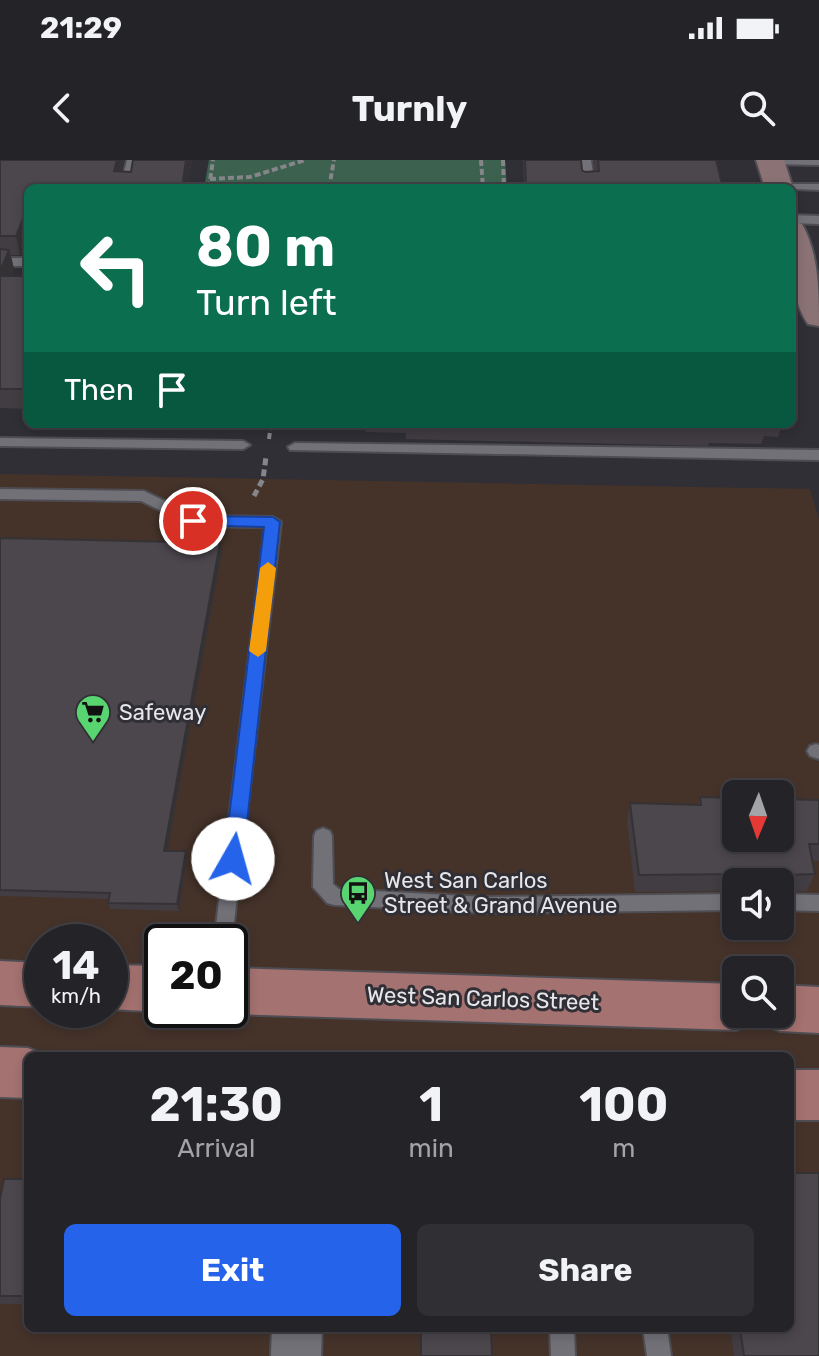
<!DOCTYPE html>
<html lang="en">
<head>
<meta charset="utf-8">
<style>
  body { margin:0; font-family:Rubik,sans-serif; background:#302f34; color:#f1f3f6; height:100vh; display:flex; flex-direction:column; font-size:30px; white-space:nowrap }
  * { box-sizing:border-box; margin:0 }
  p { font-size:26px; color:#a3a4a8 }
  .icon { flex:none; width:44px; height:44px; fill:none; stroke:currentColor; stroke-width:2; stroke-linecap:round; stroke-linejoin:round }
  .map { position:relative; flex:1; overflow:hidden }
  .panel { position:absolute; left:24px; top:892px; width:770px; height:280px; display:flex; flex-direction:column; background:#242328; border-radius:12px; box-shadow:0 4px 12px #0003,0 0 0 2px #414045 }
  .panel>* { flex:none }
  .banner { position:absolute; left:24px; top:24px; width:772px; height:244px; border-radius:12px; box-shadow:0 4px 12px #0003,0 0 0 2px #414045; background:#0b6e4f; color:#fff; overflow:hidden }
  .needle { width:52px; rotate:182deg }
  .controls { position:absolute; left:722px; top:620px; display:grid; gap:16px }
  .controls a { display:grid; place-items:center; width:72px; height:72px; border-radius:12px; background:#242328; box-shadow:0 4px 12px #0003,0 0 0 2px #414045; font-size:40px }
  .speed { position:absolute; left:24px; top:764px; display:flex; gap:16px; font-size:40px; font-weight:700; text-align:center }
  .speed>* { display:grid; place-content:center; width:104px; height:104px; border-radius:50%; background:#242328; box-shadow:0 4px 12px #0003,0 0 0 2px #414045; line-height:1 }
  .speed small { font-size:20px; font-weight:400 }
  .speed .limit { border:4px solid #111; border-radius:12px; background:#fff; color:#111 }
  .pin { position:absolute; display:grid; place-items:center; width:68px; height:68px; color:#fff; margin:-34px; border:4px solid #fff; border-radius:50%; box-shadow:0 2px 8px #0007 }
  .me { position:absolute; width:88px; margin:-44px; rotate:7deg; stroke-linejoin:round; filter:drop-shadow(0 0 6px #0008) }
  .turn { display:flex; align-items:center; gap:28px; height:168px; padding:0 40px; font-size:36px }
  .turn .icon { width:104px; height:104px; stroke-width:2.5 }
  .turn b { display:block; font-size:56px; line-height:68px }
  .then { display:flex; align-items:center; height:76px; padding:0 40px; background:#0003; gap:16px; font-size:30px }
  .eta { display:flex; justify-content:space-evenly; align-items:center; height:136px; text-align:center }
  .eta b { font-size:48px; font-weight:700; line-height:56px }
  .action { display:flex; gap:16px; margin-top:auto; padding:16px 40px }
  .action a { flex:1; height:92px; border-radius:12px; background:#2563eb; color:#fff; font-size:32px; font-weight:700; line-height:92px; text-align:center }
  .action a+a { background:#302f34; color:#f1f3f6 }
  .status { display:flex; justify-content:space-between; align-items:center; height:56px; padding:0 40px; background:#242328; direction:ltr }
  .status svg { height:22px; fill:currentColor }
  header { display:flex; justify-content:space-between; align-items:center; height:104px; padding:0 40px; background:#242328; font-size:36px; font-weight:700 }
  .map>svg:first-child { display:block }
  .commercial { fill:#45332a; fill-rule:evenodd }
  .green { fill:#3c624f }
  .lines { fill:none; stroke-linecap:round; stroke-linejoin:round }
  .lane-casing { stroke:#4e4d53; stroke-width:4 }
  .street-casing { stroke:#4e4d53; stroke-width:4 }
  .secondary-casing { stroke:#4e4d53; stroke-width:4 }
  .primary-casing { stroke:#4e4d53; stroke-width:4 }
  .path-far1 { stroke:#86858a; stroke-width:4; stroke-dasharray:6 3; stroke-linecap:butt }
  .path { stroke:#86858a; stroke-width:5; stroke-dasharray:7 4; stroke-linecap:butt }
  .lane { fill:#727178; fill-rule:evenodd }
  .street { fill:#727178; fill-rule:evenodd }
  .secondary { fill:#8b7274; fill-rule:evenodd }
  .primary { fill:#a47270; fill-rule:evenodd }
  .wall { fill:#413d42 }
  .shaded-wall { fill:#353236 }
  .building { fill:#4c474d; stroke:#353236; stroke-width:2 }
  .route { fill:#2563eb; stroke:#184099; stroke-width:2 }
  .slow { fill:#f59e0b }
  .labels { text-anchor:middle; stroke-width:6; stroke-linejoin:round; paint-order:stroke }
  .poi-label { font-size:22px; fill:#e7e7eb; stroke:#302f35; text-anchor:start }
  .street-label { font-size:22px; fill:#e7e7eb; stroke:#302f35 }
</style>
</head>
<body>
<div class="status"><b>21:29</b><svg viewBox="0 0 49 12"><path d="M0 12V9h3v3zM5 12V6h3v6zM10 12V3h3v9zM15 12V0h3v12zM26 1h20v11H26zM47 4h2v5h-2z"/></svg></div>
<header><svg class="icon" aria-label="back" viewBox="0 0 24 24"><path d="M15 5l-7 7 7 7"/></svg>Turnly<svg class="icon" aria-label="search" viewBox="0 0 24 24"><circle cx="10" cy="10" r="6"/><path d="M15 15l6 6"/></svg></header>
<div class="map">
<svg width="819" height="1196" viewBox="0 0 819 1196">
  <rect width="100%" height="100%" fill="#302f35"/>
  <path class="commercial" d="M 0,314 L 810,329 L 819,359 L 819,1196 L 0,1196 ZM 736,634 L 780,634 L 780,678 L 736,678 ZM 736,722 L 780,722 L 780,766 L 736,766 ZM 42,782 L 110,782 L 110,850 L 42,850 ZM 162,782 L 230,782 L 230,850 L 162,850 ZM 736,810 L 780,810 L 780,854 L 736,854 ZM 28,896 L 790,896 L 790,1168 L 28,1168 Z"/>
  <path class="green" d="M 209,0 L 505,0 L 507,28 L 204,28 Z"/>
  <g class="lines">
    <g class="lane-casing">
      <path id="lane" d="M 127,0 L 139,0 L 132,28 L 120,28 Z
        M 579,0 L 591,0 L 595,28 L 583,28 Z
        M 765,0 L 819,0 L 819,5 L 770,4 Z
        M 779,24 L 819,24 L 819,30 L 774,28 Z
        M 792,55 L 819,56 L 819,64 L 792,63 Z
        M 0,98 L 28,98 L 28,106 L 0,106 Z
        M 0,278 L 243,281 L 250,285 L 243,289 L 0,286 Z
        M 295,283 L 819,290 L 819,300 L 290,290 L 288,287 Z
        M 0,329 L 144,331 L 196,356 L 273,357 L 281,362 L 231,788 L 230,782 L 214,782 L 265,367 L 193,366 L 141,341 L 0,339 Z
        M 816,584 L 819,585 L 819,599 L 810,596 L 807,591 L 810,586 Z
        M 323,668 L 330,671 L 332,676 L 333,724 L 339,729 L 485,737 L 736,734 L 736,750 L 485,753 L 334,745 L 327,743 L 313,727 L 314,676 L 316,671 Z
        M 780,734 L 819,735 L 819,751 L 780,750 Z
        M 550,1168 L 574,1168 L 575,1196 L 551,1196 Z
        M 643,1168 L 667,1168 L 671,1196 L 647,1196 Z"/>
    </g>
    <g class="street-casing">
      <path id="street" d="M 272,1168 L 322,1168 L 321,1196 L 271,1196 Z"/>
    </g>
    <g class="secondary-casing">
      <path id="secondary" d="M 756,0 L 784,0 L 793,28 L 792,29 L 765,28 Z
        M 792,61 L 802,64 C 819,94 819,132 819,166 L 808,164 C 788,135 792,95 792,61 Z"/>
    </g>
    <g class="primary-casing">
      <path id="primary" d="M 0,801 L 42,803 L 42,847 L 0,845 Z
        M 110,805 L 162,806 L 162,850 L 166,850 L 162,852 L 110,849 Z
        M 230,808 L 736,824 L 736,854 L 780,854 L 780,825 L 819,827 L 819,873 L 780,871 L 762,864 L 758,855 L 754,863 L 736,870 L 230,854 L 220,850 L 230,850 Z
        M 0,887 L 28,888 L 47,896 L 28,896 L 28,938 L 0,937 Z
        M 790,910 L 819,910 L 819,960 L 790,960 Z"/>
    </g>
    <path class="path-far1" d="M 481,0 L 483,28
      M 503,0 L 504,28
      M 210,19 L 250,17 L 305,0
      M 209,28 L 213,0
      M 329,28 L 334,0
      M 269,279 L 271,264"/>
    <path class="path" d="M 254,336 L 263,319 L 266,297"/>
    <use href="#lane" class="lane"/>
    <use href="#street" class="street"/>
    <use href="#secondary" class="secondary"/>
    <use href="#primary" class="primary"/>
  </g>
  <path class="wall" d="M 0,0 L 131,12 L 192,0 L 187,28 L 28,28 L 28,77 L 20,95 L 11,95 L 14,109 L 11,116 L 28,116 L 28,249 L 0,248 Z
    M 523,0 L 581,0 L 582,10 L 585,12 L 595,12 L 593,0 L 716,0 L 723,28 L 524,28 Z
    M 365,264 L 782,264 L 778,277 L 764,276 L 761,284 L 709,283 L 708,286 L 406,279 L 406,273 L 366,272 Z
    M 0,378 L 222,390 L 167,691 L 187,698 L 179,751 L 110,749 L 108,743 L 109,739 L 0,736 Z
    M 700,637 L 819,640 L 819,701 L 812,701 L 815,714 L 807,731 L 785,732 L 785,736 L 780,748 L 780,722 L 736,722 L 736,731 L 635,732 L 627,661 L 630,643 L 698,645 Z
    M 28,1019 L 28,1144 L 0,1144 L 0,1038 Z
    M 730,1168 L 790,1168 L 819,1196 L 734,1196 Z"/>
  <path class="shaded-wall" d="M 117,0 L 125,0 L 118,28 L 114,11 Z
    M 186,0 L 192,0 L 187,28 L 182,28 Z
    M 24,56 L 28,71 L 28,77 L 20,95 L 16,76 Z
    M 9,90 L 14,109 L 3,135 L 0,124 L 0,111 Z
    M 220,383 L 222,390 L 166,698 L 164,691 Z
    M 186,691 L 187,698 L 179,751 L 177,744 Z"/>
  <path class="building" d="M 0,0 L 117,0 L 114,11 L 131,12 L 133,0 L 186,0 L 182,28 L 28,28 L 28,56 L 24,56 L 16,76 L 0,76 Z
    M 525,0 L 581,0 L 582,10 L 585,12 L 599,11 L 598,0 L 716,0 L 723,28 L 526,28 Z
    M 0,89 L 9,90 L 0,111 Z
    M 0,116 L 28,116 L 28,229 L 0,229 Z
    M 628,264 L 712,264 L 713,266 Z
    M 0,378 L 220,383 L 164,691 L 186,691 L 177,744 L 108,743 L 110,733 L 0,730 Z
    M 700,637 L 736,638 L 736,678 L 780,678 L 780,639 L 819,640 L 819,684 L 809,684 L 815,714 L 785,715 L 785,736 L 780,735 L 780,722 L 745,722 L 745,717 L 742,714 L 639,715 L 630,643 L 701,645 Z
    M 790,1013 L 819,1013 L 819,1196 L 744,1196 L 740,1168 L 790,1168 Z
    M 4,1019 L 28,1019 L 28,1136 L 0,1136 L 0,1038 Z
    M 421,1168 L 491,1168 L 492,1196 L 421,1196 Z"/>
  <path class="route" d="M 193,356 L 273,357 L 280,362 L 243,699 L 240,704 L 227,704 L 224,699 L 264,367 L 188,365 L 185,361 Z"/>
  <path class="slow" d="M 268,402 L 276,408 L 266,491 L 258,497 L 249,491 L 260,408 Z"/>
  <defs>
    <g id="supermarket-pin" transform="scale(1.8)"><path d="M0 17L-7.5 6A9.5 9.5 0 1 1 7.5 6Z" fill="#58d570" stroke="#302f35"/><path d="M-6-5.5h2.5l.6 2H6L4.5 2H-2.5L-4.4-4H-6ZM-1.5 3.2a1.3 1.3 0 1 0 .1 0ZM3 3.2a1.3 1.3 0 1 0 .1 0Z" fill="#111"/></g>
    <g id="bus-pin" transform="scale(1.8)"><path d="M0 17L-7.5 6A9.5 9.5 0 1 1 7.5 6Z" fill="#58d570" stroke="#302f35"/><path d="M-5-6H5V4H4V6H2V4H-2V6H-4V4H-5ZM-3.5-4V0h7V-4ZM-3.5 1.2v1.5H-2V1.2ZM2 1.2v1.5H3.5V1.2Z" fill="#111"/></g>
  </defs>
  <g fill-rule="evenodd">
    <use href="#supermarket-pin" x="93" y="552"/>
    <use href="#bus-pin" x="358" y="733"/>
  </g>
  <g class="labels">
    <g class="poi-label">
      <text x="119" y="560">Safeway</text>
      <text x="384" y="728">West San Carlos<tspan x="384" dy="25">Street &amp; Grand Avenue</tspan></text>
    </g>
    <g class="street-label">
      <text transform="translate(483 838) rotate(2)" y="8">West San Carlos Street</text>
    </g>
  </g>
</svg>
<div class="controls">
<a><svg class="needle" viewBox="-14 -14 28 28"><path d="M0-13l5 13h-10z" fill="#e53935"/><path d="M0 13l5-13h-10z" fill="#a3a4a8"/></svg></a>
<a><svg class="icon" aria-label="sound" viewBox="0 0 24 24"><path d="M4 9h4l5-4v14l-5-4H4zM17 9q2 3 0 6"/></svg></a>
<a><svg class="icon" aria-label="search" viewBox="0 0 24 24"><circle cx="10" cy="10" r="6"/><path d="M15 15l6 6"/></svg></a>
</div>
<div class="speed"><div>14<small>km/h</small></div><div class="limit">20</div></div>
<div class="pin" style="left:193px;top:361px;background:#d93025"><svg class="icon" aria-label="arrive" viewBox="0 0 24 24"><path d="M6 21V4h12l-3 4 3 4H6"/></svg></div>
<svg class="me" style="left:233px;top:699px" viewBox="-20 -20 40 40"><circle r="19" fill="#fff"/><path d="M0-13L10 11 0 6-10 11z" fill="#2563eb"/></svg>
<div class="banner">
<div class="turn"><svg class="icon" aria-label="left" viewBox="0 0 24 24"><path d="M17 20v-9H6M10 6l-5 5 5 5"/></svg><div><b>80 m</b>Turn left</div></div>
<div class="then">Then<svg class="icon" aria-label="arrive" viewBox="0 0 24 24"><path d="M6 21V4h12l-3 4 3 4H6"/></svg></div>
</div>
<section class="panel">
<div class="eta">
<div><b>21:30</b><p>Arrival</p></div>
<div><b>1</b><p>min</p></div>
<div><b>100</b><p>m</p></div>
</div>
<div class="action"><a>Exit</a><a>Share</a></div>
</section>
</div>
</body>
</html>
